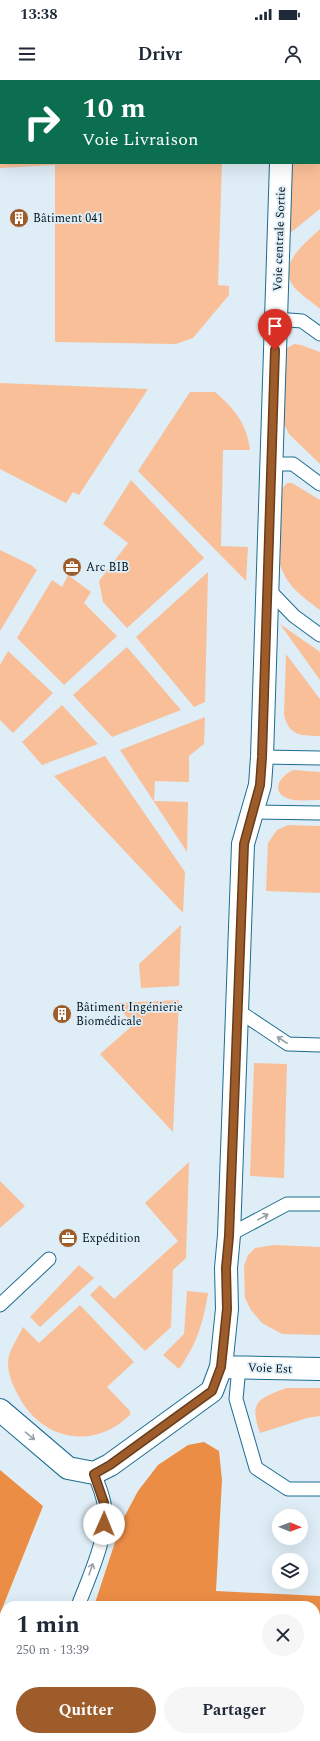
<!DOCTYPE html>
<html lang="fr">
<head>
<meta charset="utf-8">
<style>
  body { margin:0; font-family:Spectral,serif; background:#f6f6f7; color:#1f2937; height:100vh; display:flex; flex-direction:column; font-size:15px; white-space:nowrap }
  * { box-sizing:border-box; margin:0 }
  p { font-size:13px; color:#747a83 }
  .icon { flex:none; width:22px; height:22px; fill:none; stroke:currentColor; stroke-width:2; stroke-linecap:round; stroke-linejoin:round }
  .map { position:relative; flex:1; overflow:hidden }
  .drawer { position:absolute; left:0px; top:1521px; width:320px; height:140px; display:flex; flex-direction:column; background:#fff; border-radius:16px 16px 0 0; box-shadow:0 4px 16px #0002 }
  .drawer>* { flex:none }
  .top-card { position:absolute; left:0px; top:0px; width:320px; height:84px; box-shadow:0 4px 16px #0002; background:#0b6e4f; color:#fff; overflow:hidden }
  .needle { width:26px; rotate:91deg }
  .fabs { position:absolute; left:272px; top:1429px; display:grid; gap:8px }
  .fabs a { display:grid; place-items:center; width:36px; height:36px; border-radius:50%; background:#fff; box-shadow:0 4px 16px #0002; font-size:20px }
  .pin { position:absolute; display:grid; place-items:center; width:34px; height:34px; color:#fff; margin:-41px -17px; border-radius:50% 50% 50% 0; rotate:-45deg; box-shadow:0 0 4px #0007 }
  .pin .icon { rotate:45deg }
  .me { position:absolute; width:44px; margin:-22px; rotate:1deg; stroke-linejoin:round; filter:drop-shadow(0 0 3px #0008) }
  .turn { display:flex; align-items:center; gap:14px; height:84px; padding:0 16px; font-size:18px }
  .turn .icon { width:52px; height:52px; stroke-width:2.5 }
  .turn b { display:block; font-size:28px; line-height:34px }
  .round { display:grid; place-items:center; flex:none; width:42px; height:42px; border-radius:21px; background:#f6f6f7 }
  .overview { display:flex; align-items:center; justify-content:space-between; height:68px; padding:0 16px }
  h1 { font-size:24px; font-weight:700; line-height:30px }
  .action { display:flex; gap:8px; margin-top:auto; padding:8px 16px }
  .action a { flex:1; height:46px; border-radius:24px; background:#9e5c2a; color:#fff; font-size:16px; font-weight:700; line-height:46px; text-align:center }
  .action a+a { background:#f6f6f7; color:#1f2937 }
  .status { display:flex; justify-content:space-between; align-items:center; height:28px; padding:0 20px; background:#fff; direction:ltr }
  .status svg { height:11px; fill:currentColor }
  header { display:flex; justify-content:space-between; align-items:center; height:52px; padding:0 16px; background:#fff; font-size:18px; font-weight:700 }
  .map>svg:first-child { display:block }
  .green { fill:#f9bf98 }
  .forest { fill:#ec8d46 }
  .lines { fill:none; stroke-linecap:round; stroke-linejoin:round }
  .service-casing { stroke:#1d6c92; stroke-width:15 }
  .minor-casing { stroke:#1d6c92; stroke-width:24 }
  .service { stroke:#fff; stroke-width:13 }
  .minor { stroke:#fff; stroke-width:22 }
  .oneway { stroke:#99a1a6 }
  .route-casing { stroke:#673c1b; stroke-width:10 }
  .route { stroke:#9e5c2a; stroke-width:7 }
  .labels { text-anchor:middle; stroke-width:3.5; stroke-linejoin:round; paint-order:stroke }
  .poi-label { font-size:12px; fill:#011521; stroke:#dfedf6; text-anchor:start }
  .street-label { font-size:12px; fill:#011521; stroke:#dfedf6 }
</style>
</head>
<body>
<div class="status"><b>13:38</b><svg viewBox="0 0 49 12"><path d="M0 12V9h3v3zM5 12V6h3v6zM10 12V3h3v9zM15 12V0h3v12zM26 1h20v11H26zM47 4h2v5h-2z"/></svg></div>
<header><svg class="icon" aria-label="menu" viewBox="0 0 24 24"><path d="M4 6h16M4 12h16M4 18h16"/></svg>Drivr<svg class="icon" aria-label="person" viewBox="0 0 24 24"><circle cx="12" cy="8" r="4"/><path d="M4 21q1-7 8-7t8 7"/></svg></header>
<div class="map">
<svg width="320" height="1661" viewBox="0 0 320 1661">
  <rect width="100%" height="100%" fill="#dfedf6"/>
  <path class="green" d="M 0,0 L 225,0 L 1,1 L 1,83 L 222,83 L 218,205 L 229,206 L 229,215 L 193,258 L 176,264 L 55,262 L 55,85 L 0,88 Z
    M 294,0 L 320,0 L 320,129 L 289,154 L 291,83 L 319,83 L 319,1 Z
    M 320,149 L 320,229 C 312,222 301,215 294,207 C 276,184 305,164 320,149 Z
    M 294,264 L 301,265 L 320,272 L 320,384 L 289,354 L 285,346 L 283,339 L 286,272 L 287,268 Z
    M 0,303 L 148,309 L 79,415 L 73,412 L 66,423 L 0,389 Z
    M 190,312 L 215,312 C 235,329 247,344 250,370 L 223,370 L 221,466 L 248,467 L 246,501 L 138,391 Z
    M 131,400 L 204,478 L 127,548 L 103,522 L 99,501 L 128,463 L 103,444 Z
    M 287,403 L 292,403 L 320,420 L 320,530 C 302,516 287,507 280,484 L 281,410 Z
    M 0,470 L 31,485 L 37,490 L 0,551 Z
    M 208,492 L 205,622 L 194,627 L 136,557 Z
    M 68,495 L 91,512 L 84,523 L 117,556 L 64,605 L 17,558 L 52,500 L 62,507 Z
    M 280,544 L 320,572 L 320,600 Z
    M 127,567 L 181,630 L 112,657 L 73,615 Z
    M 8,571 L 53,613 L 13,653 L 0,640 L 0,585 Z
    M 286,574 L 320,619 L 320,656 C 302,656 289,656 284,635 Z
    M 62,625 L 98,664 L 42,685 L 22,662 Z
    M 205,637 L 204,664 L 189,676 L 189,702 L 155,701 L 154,721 L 188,722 L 187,772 L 120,670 Z
    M 105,676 L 185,792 L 183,833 L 54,696 Z
    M 293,690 L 320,692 L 320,720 C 312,720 302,721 294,720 C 271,716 275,699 293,690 Z
    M 288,745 L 320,746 L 320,813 L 266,811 L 268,763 L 277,750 Z
    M 181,845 L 179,906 L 141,908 L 139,884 Z
    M 179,920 L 173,1052 L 100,974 L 133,945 L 116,923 Z
    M 254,983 L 287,984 L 284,1098 L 250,1096 Z
    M 189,1082 L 186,1178 L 173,1190 L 171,1247 L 145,1271 L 90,1215 L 100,1205 L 114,1219 L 178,1161 L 145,1123 Z
    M 0,1101 L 25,1126 L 0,1148 Z
    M 274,1165 L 320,1167 L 320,1255 L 282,1254 L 262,1243 L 251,1230 L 245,1218 L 244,1186 L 248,1175 L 255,1168 Z
    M 79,1185 L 94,1198 L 40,1247 L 30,1237 Z
    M 187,1211 L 208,1213 C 204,1241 196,1266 179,1289 L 163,1275 L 184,1254 Z
    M 80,1225 L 134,1282 L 107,1307 L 130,1331 L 130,1335 C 93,1371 41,1360 18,1315 C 13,1305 8,1295 8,1283 C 8,1271 18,1258 23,1247 L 39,1263 Z
    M 286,1308 L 320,1308 L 320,1336 L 307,1338 L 260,1353 C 249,1321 258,1319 286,1308 Z
    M 34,1656 L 63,1656 L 73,1661 L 30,1661 Z"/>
  <path class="forest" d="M 204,1362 L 219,1371 L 222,1400 L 216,1511 L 320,1516 L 320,1661 L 279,1661 L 239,1656 L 315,1656 L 315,1526 L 94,1526 L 122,1441 L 138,1411 L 158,1385 L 188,1365 Z
    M 0,1390 L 43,1426 L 0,1534 Z"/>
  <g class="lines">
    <g class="service-casing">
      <path id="service" d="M 276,239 L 302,241 L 320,254
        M 271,384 L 293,384 L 320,404
        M 269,510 L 294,536 L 320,555
        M 262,677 L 320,678
        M 252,732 L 320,733
        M 237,930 L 288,964 L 320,965
        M 229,1155 L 287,1124 L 320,1124
        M 0,1225 L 49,1179
        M 239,1287 L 236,1319 L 256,1388 L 288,1409 L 320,1409
        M 78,1526 C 89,1497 110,1453 104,1423 C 102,1413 98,1403 94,1393
        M 16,1661 L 21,1656"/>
    </g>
    <g class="minor-casing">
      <path id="minor" d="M 283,1 L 284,0
        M 221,1287 L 320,1289
        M 0,1330 L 68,1388 L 94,1393 L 110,1385 L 212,1311 L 221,1287 L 227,1229 L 226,1188 L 229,1155 L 243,764 L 260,705 L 262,677 L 281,83"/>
    </g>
    <use href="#service" class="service"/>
    <use href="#minor" class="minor"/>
  </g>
  <defs><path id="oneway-shaft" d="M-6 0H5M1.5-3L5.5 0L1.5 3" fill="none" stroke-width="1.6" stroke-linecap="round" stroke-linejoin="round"/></defs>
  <g class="oneway">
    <use href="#oneway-shaft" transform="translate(282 960) rotate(-147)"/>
    <use href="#oneway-shaft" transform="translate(263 1137) rotate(-29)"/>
    <use href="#oneway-shaft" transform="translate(30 1356) rotate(40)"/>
    <use href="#oneway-shaft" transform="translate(91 1489) rotate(-71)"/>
  </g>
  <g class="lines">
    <g class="route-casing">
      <path id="route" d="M 104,1444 L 104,1423 L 94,1394 L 110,1385 L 212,1311 L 221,1287 L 227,1229 L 226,1188 L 229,1156 L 244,764 L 260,705 L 262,677 L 275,270"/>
    </g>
    <use href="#route" class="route"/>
  </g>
  <defs>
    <g id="building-disc" transform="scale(1)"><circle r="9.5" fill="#9e5c2a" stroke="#dfedf6"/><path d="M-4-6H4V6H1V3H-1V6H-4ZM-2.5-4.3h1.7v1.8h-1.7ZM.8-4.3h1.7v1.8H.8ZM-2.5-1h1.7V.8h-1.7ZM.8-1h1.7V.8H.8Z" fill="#fff"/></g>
    <g id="office-disc" transform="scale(1)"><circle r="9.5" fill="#9e5c2a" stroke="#dfedf6"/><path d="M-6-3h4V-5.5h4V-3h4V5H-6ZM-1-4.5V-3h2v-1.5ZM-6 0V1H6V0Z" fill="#fff"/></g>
  </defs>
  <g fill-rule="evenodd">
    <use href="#building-disc" x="19" y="138"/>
    <use href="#office-disc" x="72" y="487"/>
    <use href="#building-disc" x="62" y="934"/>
    <use href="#office-disc" x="68" y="1158"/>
  </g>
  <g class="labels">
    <g class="poi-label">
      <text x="33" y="142">Bâtiment 041</text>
      <text x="86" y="491">Arc BIB</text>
      <text x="76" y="931">Bâtiment Ingénierie<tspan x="76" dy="14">Biomédicale</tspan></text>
      <text x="82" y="1162">Expédition</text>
    </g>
    <g class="street-label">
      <text transform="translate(279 159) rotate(-88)" y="4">Voie centrale Sortie</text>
      <text transform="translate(270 1288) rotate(2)" y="4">Voie Est</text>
    </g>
  </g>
</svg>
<div class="fabs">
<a><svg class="needle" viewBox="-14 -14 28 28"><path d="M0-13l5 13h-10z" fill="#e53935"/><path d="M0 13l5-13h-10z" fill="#747a83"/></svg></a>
<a><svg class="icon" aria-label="layers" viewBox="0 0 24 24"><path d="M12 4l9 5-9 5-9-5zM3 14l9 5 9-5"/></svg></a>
</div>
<div class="pin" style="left:275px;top:270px;background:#d93025"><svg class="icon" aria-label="arrive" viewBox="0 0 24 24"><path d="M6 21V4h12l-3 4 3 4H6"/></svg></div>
<svg class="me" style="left:104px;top:1444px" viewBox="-20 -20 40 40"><circle r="19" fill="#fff"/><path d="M0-13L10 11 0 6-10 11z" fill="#9e5c2a"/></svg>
<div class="top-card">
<div class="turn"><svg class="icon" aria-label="right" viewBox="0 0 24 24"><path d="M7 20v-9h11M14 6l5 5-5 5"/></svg><div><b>10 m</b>Voie Livraison</div></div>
</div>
<section class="drawer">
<div class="overview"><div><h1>1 min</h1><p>250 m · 13:39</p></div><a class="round"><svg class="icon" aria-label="close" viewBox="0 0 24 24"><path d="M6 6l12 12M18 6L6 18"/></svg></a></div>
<div class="action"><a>Quitter</a><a>Partager</a></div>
</section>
</div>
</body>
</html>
